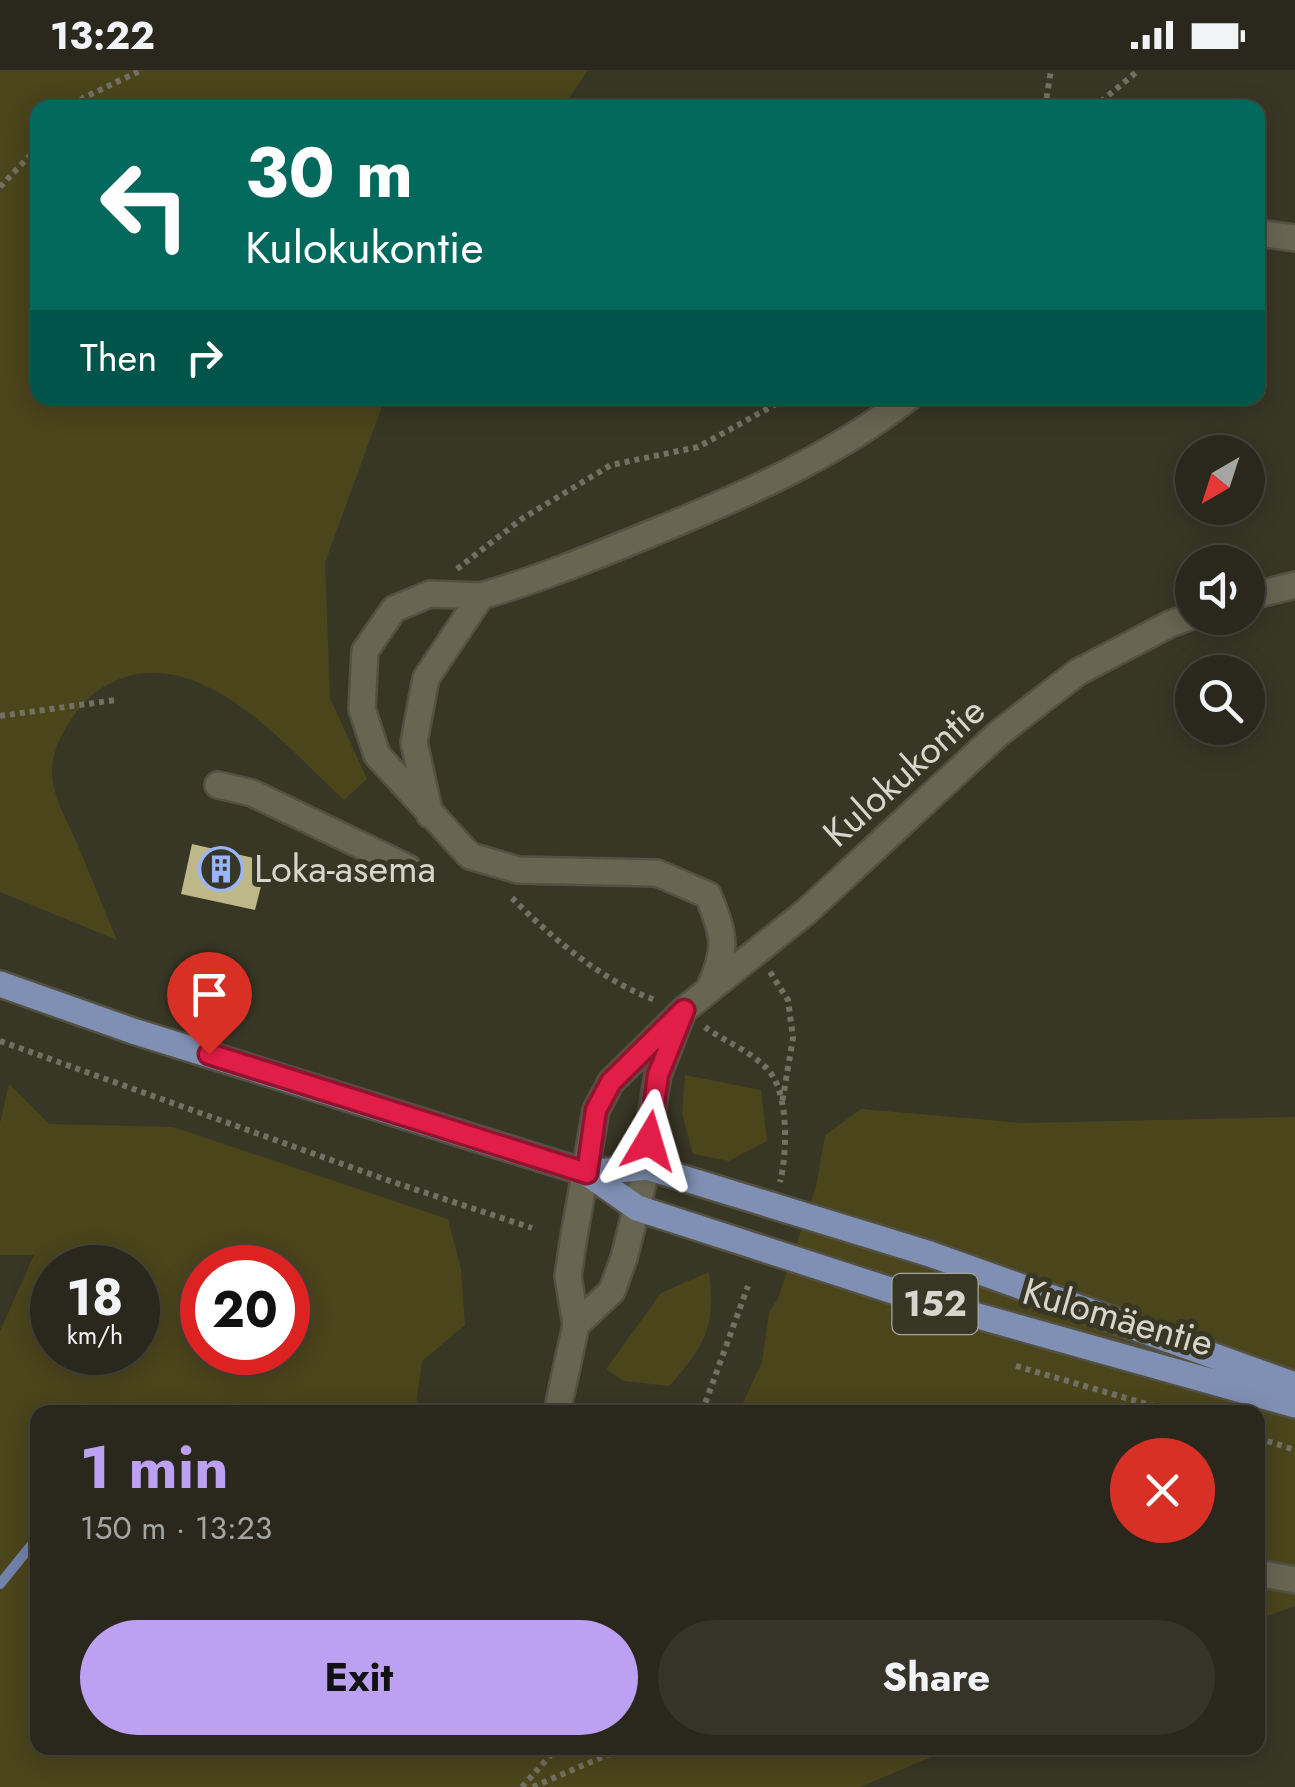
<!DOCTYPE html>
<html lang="en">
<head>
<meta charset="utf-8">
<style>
  body { margin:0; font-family:Jost,sans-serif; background:#363429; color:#f1f3f6; height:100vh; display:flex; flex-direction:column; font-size:38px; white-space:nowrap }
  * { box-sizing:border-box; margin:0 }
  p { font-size:32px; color:#a5a6a3 }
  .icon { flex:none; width:55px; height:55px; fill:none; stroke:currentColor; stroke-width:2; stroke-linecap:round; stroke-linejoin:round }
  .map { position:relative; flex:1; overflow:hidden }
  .side { position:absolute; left:30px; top:1335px; width:1235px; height:350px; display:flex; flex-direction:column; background:#2a281c; border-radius:20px; box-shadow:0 5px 25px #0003,0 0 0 2px #46443b }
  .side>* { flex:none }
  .banner { position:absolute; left:30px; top:30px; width:1235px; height:305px; border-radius:20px; box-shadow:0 5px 25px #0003,0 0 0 2px #46443b; background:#00695c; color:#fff; overflow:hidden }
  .needle { width:65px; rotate:219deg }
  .buttons { position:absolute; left:1175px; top:365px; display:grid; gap:20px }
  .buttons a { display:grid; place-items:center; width:90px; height:90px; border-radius:50%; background:#2a281c; box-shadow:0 5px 25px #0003,0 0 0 2px #46443b; font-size:50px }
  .speed { position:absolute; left:30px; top:1175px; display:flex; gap:20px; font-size:50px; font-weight:700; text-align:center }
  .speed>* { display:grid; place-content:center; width:130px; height:130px; border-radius:50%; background:#2a281c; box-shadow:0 5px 25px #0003,0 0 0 2px #46443b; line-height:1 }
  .speed small { font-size:25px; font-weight:400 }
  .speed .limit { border:15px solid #d22; background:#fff; color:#111 }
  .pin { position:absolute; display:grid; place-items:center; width:85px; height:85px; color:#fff; margin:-102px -42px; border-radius:50% 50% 50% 0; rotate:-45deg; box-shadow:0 0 10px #0007 }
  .pin .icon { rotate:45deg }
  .me { position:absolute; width:110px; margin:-55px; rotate:7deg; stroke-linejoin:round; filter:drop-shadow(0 0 8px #0008) }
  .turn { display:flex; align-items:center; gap:35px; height:210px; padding:0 50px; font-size:45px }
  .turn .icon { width:130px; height:130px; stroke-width:2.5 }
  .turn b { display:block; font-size:70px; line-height:85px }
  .then { display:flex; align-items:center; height:95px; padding:0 50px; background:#0003; gap:20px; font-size:38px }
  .round { display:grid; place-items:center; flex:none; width:105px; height:105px; border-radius:52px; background:#363429 }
  .headline { display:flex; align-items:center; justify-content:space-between; height:170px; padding:0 50px }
  h1 { font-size:60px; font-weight:700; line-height:75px; color:#bca0f2 }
  .cta { display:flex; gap:20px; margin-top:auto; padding:20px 50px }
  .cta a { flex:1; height:115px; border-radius:60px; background:#bca0f2; color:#111; font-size:40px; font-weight:700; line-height:115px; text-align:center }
  .cta a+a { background:#363429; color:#f1f3f6 }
  .status { display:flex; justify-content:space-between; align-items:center; height:70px; padding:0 50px; background:#2a281c; direction:ltr }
  .status svg { height:28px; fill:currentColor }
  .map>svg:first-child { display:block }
  .green { fill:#4b451c; fill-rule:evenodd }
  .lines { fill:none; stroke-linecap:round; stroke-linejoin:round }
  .stream { stroke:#7282aa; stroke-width:10 }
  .building { fill:#beb787 }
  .minor-casing { stroke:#535142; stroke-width:30 }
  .major-casing { stroke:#535142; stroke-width:30 }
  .path { stroke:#727062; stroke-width:6; stroke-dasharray:5 5; stroke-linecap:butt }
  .minor { stroke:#686553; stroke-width:25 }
  .major { stroke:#8090b4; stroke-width:25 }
  .route-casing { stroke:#92132f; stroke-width:25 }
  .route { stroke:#e11d48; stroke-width:18 }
  .labels { text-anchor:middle; stroke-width:10; stroke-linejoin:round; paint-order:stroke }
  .shield { fill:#383625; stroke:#a7a69a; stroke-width:2.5 }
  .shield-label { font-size:35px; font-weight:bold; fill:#d7d6cc }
  .street-label { font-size:38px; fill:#d7d6cc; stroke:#383625 }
  .poi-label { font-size:38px; fill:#d7d6cc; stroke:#383625; text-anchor:start }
</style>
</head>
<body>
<div class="status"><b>13:22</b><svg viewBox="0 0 49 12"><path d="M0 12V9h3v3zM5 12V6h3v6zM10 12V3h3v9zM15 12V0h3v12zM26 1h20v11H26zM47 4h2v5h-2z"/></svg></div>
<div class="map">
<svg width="1295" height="1717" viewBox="0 0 1295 1717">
  <rect width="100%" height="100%" fill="#383625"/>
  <path class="green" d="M 0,0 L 588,0 L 563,37 L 38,38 L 38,328 L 385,328 L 325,493 L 330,628 L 367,709 L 344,730 C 282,673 188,557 96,622 C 75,638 53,673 52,699 C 51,724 67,750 76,771 C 90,804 103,837 117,870 L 0,822 Z
    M 685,1005 L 761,1020 L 767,1071 L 729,1091 L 693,1084 L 682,1044 Z
    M 9,1014 L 49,1054 L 173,1057 L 448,1149 L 461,1199 L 465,1255 L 422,1291 L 415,1342 L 38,1342 L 38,1678 L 953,1678 L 860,1717 L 0,1717 L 0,1261 L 34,1185 L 0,1185 L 0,1053 ZM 52,1198 L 138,1198 L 138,1282 L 52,1282 ZM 202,1198 L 288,1198 L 288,1282 L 202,1282 Z
    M 861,1039 L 1023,1053 L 1295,1047 L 1295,1536 L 1258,1549 L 1258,1342 L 743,1342 L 742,1335 L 762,1292 L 769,1243 L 778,1228 L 816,1117 L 825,1065 Z
    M 709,1202 C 716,1257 705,1275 670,1316 L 624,1311 L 606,1299 L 661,1223 Z"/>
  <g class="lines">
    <path class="stream" d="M 0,1514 L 38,1467"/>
  </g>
  <path class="building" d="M 192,774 L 258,789 L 253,810 L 262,812 L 255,840 L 181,824 Z"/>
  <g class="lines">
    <g class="minor-casing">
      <path id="minor" d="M 1258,163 L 1295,168
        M 481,526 C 540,509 596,486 652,463 C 740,427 833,387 908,328
        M 1248,527 L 1295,515
        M 218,715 L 252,723 L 408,798
        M 430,745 L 414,672 L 426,608 L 481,526 L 430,524 L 394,539 L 365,581 L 362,639 L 377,685 L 470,786 L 518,800 L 657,803 L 708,825 C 724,864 728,878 710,917
        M 576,1255 L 612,1221 L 624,1188 L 647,1097 L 651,1046 L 658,1005 L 681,946
        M 557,1342 L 576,1255 L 568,1206 L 573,1172 L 596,1040 L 611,1012 L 684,940 L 807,841 L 998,664 L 1078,602 L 1170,554 L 1192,546
        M 1258,1503 L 1295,1510"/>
    </g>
    <g class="major-casing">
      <path id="major" d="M 0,914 L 133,961 L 587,1103 L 637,1138 L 921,1230 L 1295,1335
        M 587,1103 L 647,1097 L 930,1184 L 1295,1315"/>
    </g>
    <path class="path" d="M 74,38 L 83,28 L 142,0
      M 1045,38 L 1051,0
      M 1093,38 L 1139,0
      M 0,117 L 38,77
      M 457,499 L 523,448 L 611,395 L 698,377 L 787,328
      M 0,646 L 116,630
      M 512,828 C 551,867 602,911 655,930
      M 770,902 L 788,930 L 793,968 L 782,1033
      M 705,957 C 726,973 762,985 775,1010 C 788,1036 787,1084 780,1112
      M 0,971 L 384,1109 L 532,1158
      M 1016,1296 L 1174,1342
      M 702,1342 L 748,1216
      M 1258,1368 L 1295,1380
      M 522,1717 L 557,1678
      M 533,1717 L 623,1678"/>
    <use href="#minor" class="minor"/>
    <use href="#major" class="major"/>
  </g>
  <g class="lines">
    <g class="route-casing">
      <path id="route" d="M 209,984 L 587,1103 L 596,1040 L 611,1012 L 684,940 L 658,1005 L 649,1071"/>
    </g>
    <use href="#route" class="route"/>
  </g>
  <defs>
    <g id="building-ring" transform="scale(2.25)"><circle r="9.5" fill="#383625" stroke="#98b5fd" stroke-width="1.5"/><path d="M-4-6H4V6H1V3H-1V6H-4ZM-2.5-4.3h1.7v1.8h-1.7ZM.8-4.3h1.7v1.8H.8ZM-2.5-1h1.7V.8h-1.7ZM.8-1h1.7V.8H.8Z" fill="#98b5fd"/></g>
  </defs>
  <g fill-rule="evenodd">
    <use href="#building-ring" x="221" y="799"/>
  </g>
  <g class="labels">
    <rect class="shield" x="892.5" y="1204" width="85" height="60" rx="8"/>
    <g class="shield-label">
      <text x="935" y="1246">152</text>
    </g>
    <g class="street-label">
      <text transform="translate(904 702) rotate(-42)" y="13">Kulokukontie</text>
      <text transform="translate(1118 1247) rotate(16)" y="13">Kulomäentie</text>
    </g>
    <g class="poi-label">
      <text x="254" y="812">Loka-asema</text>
    </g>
  </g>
</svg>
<div class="buttons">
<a><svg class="needle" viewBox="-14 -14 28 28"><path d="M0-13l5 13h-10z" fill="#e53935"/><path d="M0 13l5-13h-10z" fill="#a5a6a3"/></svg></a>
<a><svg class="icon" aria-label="sound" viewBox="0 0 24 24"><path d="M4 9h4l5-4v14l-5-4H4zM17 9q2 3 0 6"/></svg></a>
<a><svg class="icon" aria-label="search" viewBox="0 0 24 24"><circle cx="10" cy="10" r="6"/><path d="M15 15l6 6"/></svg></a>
</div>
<div class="speed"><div>18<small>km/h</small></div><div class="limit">20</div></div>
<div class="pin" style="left:209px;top:984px;background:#d93025"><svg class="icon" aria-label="arrive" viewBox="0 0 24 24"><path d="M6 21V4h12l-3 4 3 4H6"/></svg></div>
<svg class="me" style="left:649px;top:1071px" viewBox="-20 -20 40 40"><path d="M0-17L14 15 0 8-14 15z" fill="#e11d48" stroke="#fff" stroke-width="4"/></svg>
<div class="banner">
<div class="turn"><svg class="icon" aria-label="left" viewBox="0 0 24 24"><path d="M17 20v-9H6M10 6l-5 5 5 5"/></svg><div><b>30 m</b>Kulokukontie</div></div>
<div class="then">Then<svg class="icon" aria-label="right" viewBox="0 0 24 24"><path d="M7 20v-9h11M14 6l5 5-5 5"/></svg></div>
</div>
<section class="side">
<div class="headline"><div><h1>1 min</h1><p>150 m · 13:23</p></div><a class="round" style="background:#d93025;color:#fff"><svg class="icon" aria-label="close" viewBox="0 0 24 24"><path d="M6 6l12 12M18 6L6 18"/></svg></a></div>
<div class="cta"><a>Exit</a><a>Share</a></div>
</section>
</div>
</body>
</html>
